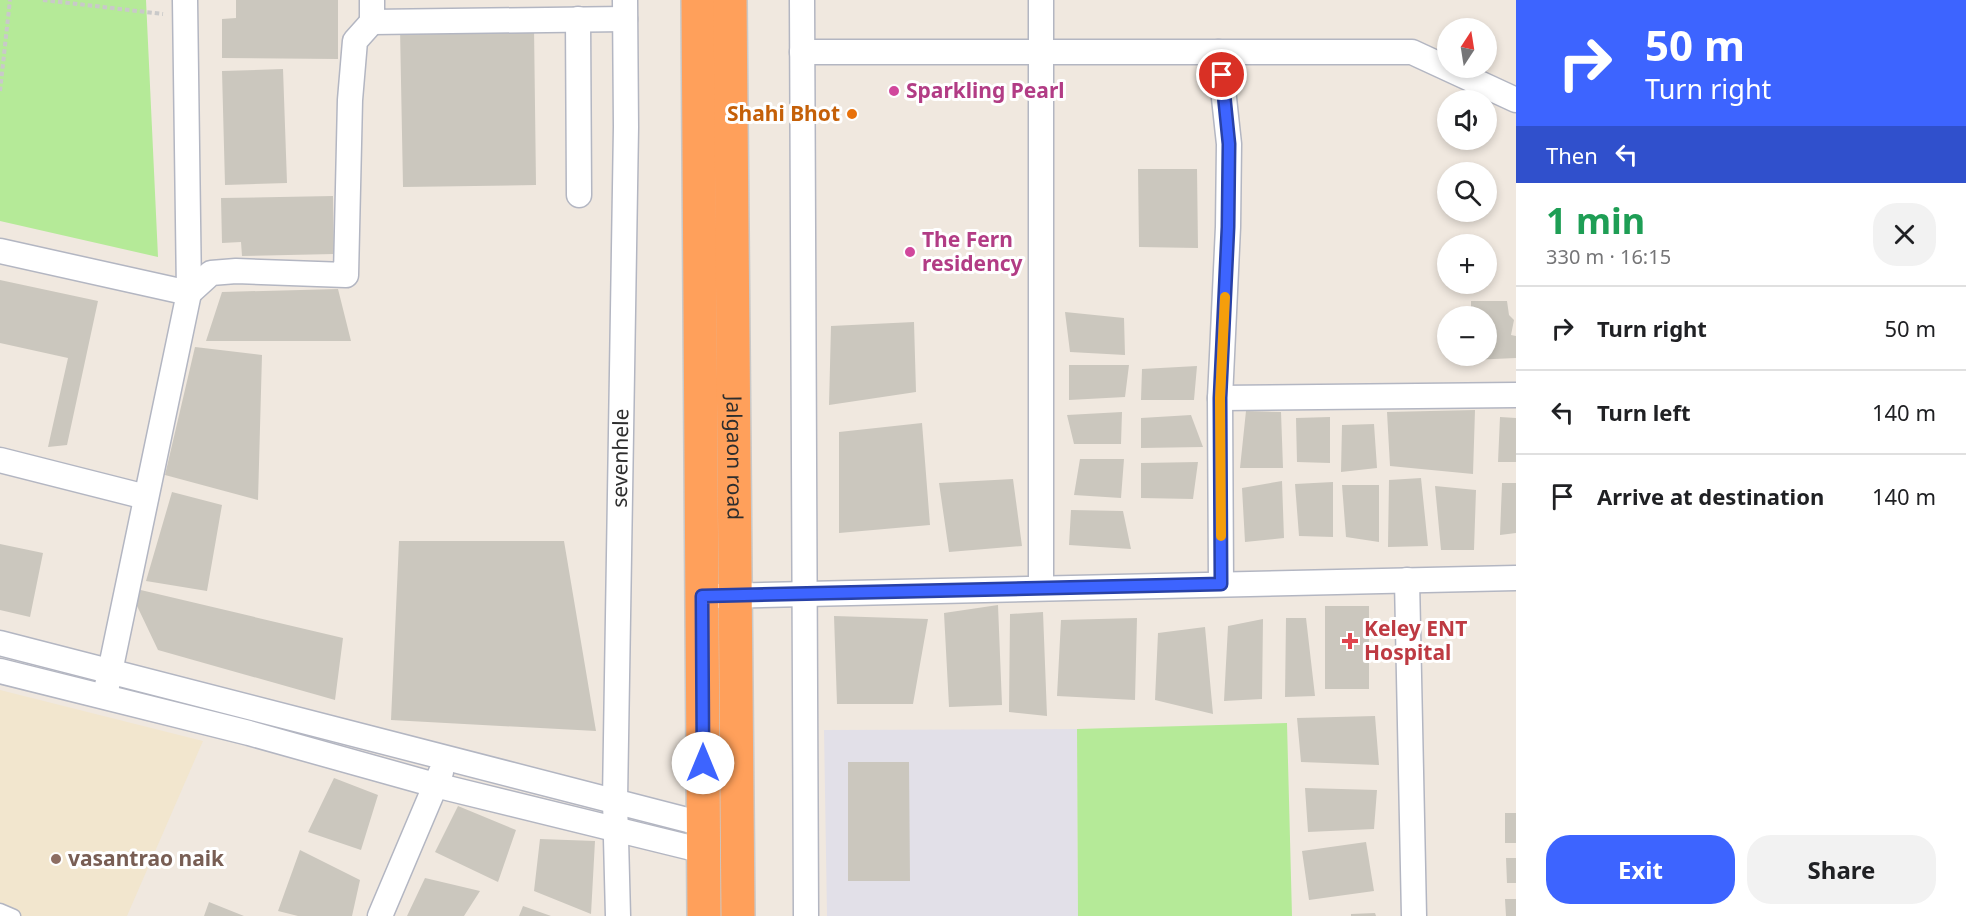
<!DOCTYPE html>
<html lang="en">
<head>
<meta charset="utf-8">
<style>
  body { margin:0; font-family:"Noto Sans",sans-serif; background:#f2f2f2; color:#202124; height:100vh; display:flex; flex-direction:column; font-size:22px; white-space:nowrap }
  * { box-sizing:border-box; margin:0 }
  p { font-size:20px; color:#757577 }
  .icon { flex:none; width:33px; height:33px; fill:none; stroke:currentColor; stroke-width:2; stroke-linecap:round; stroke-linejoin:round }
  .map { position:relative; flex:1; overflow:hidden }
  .details { display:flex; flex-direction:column; background:#fff; width:450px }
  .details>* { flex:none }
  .top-card { background:#3d64ff; color:#fff; overflow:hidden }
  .needle { width:39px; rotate:12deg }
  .fabs { position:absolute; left:1437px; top:18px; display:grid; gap:12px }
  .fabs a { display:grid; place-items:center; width:60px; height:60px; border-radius:50%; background:#fff; box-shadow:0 3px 9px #0003; font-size:30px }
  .pin { position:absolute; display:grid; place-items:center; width:51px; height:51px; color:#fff; margin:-26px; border:3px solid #fff; border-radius:50%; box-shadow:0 2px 6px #0007 }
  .me { position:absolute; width:66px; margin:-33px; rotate:0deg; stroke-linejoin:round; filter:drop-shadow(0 0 4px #0008) }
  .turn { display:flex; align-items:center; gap:21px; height:126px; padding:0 30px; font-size:27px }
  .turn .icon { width:78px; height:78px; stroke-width:2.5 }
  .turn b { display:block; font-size:42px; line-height:51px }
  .then { display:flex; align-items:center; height:57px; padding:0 30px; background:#0003; gap:12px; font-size:22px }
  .round { display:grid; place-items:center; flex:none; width:63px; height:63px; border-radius:24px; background:#f2f2f2 }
  .head { display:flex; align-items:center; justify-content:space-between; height:102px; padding:0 30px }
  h1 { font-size:36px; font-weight:700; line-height:45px; color:#1e9e55 }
  .action { display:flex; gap:12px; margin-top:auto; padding:12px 30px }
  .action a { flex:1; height:69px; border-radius:24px; background:#3d64ff; color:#fff; font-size:24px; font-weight:700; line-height:69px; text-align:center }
  .action a+a { background:#f2f2f2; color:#202124 }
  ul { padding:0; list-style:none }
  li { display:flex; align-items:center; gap:18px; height:84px; padding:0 30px; border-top:2px solid #e0e0e0 }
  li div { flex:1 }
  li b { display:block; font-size:22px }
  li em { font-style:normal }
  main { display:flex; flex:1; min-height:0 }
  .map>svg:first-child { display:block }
  .industrial { fill:#e2e0e8 }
  .education { fill:#f2e6ce }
  .green { fill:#b5ea98 }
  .building { fill:#cbc7be }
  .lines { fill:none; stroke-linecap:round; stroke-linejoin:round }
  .lane-casing { stroke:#b3b6c2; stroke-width:15 }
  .street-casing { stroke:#b3b6c2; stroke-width:27 }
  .highway-casing { stroke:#c9c9c9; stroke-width:36 }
  .path { stroke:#c9c9c9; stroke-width:4; stroke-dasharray:4.5 3; stroke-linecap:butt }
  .lane { stroke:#fff; stroke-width:12 }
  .street { stroke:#fff; stroke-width:24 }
  .highway { stroke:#ffa05b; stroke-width:33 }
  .route-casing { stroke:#2841a6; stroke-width:15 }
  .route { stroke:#3d64ff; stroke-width:10 }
  .slow { stroke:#f59e0b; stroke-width:10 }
  .hotel-dot { fill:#d1479c; stroke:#fff; stroke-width:2 }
  .food-dot { fill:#e8710a; stroke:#fff; stroke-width:2 }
  .health-dot { fill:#e0444e; stroke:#fff; stroke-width:2 }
  .education-dot { fill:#8d6e63; stroke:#fff; stroke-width:2 }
  .labels { text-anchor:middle; stroke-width:6; stroke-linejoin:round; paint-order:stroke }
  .hotel-label { font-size:21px; font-weight:bold; fill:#b23c85; stroke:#fff; text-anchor:start }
  .food-label { font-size:21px; font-weight:bold; fill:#c56008; stroke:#fff; text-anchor:end }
  .street-label { font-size:21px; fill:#2e2e2e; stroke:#fff }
  .health-label { font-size:21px; font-weight:bold; fill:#be3a42; stroke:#fff; text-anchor:start }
  .education-label { font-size:21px; font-weight:bold; fill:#785e54; stroke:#fff; text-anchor:start }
</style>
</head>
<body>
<main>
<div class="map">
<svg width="1516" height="916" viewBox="0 0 1516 916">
  <rect width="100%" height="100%" fill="#f0e8df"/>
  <path class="industrial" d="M 1077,729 L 1078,916 L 827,916 L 824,730 Z"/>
  <path class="education" d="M 0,690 L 203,741 L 127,916 L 0,916 Z"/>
  <path class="green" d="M 0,0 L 146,0 L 158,257 L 0,221 Z
    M 1287,723 L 1292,916 L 1078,916 L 1077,729 Z"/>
  <path class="building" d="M 236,0 L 338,0 L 338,59 L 222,58 L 222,19 L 236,18 Z
    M 534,27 L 536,185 L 403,187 L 400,28 Z
    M 283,69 L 287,183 L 225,185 L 222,71 Z
    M 1138,169 L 1197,169 L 1198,248 L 1139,247 Z
    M 333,196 L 334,254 L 242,256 L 241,242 L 222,243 L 221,198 Z
    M 0,280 L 98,301 L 67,445 L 48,447 L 68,358 L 0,343 Z
    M 338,289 L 351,341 L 206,341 L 222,292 Z
    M 1471,301 L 1507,301 L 1509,315 L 1514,320 L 1511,335 L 1516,336 L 1516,358 L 1472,360 L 1472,356 L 1486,356 L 1486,316 L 1471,316 Z
    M 1065,312 L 1124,318 L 1125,355 L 1070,352 Z
    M 914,322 L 916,392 L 829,405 L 831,326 Z
    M 195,347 L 262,355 L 258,500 L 165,475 Z
    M 1069,365 L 1129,365 L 1125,397 L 1069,400 Z
    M 1197,366 L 1194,400 L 1141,400 L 1142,369 Z
    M 1475,410 L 1473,474 L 1390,466 L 1387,412 Z
    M 1246,411 L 1281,412 L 1283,468 L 1240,468 Z
    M 1122,412 L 1121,444 L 1074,444 L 1067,415 Z
    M 1191,415 L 1203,447 L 1141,448 L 1141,418 Z
    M 1330,417 L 1330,463 L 1297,462 L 1296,418 Z
    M 1500,417 L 1516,418 L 1516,462 L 1498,462 Z
    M 922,423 L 930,525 L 839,533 L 839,432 Z
    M 1374,424 L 1377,468 L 1341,472 L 1342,425 Z
    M 1080,459 L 1124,459 L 1121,498 L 1074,495 Z
    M 1198,462 L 1193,499 L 1141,498 L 1141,463 Z
    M 1421,478 L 1428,546 L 1388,547 L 1389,480 Z
    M 1013,479 L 1022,546 L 949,552 L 939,483 Z
    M 1282,481 L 1284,538 L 1245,542 L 1242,488 Z
    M 1333,482 L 1333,537 L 1299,536 L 1295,484 Z
    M 1502,483 L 1516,483 L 1516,533 L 1500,535 Z
    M 1342,485 L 1379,485 L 1379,542 L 1346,537 Z
    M 1435,486 L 1476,490 L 1474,550 L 1441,550 Z
    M 172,492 L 222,505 L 207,591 L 146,581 Z
    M 1071,510 L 1123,511 L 1131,549 L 1069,545 Z
    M 399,541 L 564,541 L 596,731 L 391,720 Z
    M 0,544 L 43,553 L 30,617 L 0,610 Z
    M 128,587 L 343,638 L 335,700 L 158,650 Z
    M 998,605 L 1002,705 L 949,707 L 944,613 Z
    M 1325,606 L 1369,606 L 1369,689 L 1325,689 Z
    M 1043,612 L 1047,716 L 1009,712 L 1010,614 Z
    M 834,616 L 928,619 L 913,704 L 837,704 Z
    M 1137,618 L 1135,700 L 1057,696 L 1061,620 Z
    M 1286,618 L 1306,618 L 1315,696 L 1285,697 Z
    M 1263,619 L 1262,699 L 1224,701 L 1228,626 Z
    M 1205,627 L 1213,714 L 1155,700 L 1158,633 Z
    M 1375,716 L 1379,765 L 1301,762 L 1297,718 Z
    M 848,762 L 909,762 L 910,881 L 848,881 Z
    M 334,778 L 378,795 L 361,850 L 308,832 Z
    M 1305,788 L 1377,790 L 1374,829 L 1308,832 Z
    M 458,806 L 516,830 L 498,882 L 435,852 Z
    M 1505,813 L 1516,813 L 1516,843 L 1505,843 Z
    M 540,839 L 595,841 L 591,914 L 534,891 Z
    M 1366,842 L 1374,891 L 1309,900 L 1302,851 Z
    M 300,850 L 360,880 L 352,916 L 298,916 L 278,911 Z
    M 1506,858 L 1516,858 L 1516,883 L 1507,883 Z
    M 425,878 L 480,891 L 464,916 L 407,916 Z
    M 1505,899 L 1516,899 L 1516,916 L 1506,916 Z
    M 209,902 L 244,916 L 204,916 Z
    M 523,906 L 551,916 L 519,916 Z
    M 1375,913 L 1376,916 L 1351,916 L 1351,914 Z"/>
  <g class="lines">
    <g class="lane-casing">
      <path id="lane" d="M 0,910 L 14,916"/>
    </g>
    <g class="street-casing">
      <g id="street">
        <path d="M 372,0 L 372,22 L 625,19"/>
        <path d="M 802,0 L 806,916"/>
        <path d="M 578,19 L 579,195"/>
        <path d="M 802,52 L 1412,52 L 1516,100"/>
        <path d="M 1219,52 L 1229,144 L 1228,227 L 1220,398 L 1221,584"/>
        <path d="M 0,251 L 189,293 L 211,273 L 236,271 L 346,275 L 350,100 L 355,41 L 372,22"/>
        <path d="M 1220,398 L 1516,395"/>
        <path d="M 0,460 L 146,497"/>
        <path d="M 1407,580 L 1414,916"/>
        <path d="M 1041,588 L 1041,0"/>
        <path d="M 719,596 L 1516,578"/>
        <path d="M 0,643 L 703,824"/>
        <path d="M 0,671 L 249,733 L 435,785 L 704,851"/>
        <path d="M 107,686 L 189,293 L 185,0"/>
        <path d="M 380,916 L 441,772"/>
        <path id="s1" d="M 618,916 L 615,800 L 626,127 L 625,0"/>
      </g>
    </g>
    <g class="highway-casing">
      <g id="highway">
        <path d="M 698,0 L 704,916"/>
        <path id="s2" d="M 730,0 L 738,916"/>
      </g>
    </g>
    <path class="path" d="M 43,0 L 163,14
      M 0,91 L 10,0"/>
    <use href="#lane" class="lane"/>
    <use href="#street" class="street"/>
    <use href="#highway" class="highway"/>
  </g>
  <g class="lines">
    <g class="route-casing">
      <path id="route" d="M 703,763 L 702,596 L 1221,584 L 1220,398 L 1228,227 L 1229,144 L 1222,75"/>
    </g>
    <use href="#route" class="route"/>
    <path class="slow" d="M 1221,536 L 1220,398 L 1225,297"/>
  </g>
  <g class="hotel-dot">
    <circle cx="894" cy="91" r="6"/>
    <circle cx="910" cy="252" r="6"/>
  </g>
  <circle class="food-dot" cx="852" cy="114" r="6"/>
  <path class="health-dot" d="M1347 632h6v6h6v6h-6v6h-6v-6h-6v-6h6z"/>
  <circle class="education-dot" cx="56" cy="859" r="6"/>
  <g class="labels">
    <g class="hotel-label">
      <text x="906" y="98">Sparkling Pearl</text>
      <text x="922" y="247">The Fern<tspan x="922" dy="24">residency</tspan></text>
    </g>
    <g class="food-label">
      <text x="840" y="121">Shahi Bhot</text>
    </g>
    <g class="street-label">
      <text dy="7" stroke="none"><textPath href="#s1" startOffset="458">sevenhele</textPath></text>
      <text dy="7" stroke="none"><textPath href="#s2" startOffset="458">Jalgaon road</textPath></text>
    </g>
    <g class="health-label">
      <text x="1364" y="636">Keley ENT<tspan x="1364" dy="24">Hospital</tspan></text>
    </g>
    <g class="education-label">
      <text x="68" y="866">vasantrao naik</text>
    </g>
  </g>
</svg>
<div class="fabs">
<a><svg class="needle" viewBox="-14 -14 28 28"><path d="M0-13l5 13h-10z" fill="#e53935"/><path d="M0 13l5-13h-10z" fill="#757577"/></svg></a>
<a><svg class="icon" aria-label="sound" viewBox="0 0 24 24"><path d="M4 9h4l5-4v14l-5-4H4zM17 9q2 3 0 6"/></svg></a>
<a><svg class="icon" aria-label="search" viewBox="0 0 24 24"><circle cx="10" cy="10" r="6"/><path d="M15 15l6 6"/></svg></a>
<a>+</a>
<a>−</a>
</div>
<div class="pin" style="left:1222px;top:75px;background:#d93025"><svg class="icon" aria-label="arrive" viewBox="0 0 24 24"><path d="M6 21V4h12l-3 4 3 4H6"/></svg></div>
<svg class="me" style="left:703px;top:763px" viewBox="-20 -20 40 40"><circle r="19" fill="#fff"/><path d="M0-13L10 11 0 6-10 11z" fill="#3d64ff"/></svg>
</div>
<section class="details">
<div class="top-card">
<div class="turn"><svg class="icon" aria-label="right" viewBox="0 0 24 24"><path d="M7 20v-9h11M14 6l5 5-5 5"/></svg><div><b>50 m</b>Turn right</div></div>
<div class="then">Then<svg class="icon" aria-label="left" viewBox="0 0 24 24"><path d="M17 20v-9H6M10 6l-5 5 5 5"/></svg></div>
</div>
<div class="head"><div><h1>1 min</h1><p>330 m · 16:15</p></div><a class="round"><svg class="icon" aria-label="close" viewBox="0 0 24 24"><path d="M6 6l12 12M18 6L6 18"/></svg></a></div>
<ul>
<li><svg class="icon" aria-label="right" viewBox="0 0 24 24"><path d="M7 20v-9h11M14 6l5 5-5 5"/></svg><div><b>Turn right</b></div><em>50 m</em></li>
<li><svg class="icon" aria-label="left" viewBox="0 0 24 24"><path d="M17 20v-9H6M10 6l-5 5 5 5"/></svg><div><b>Turn left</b></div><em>140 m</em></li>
<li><svg class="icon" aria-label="arrive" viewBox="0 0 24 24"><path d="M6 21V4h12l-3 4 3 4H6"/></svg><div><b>Arrive at destination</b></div><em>140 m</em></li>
</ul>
<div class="action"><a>Exit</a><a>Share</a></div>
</section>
</main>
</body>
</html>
